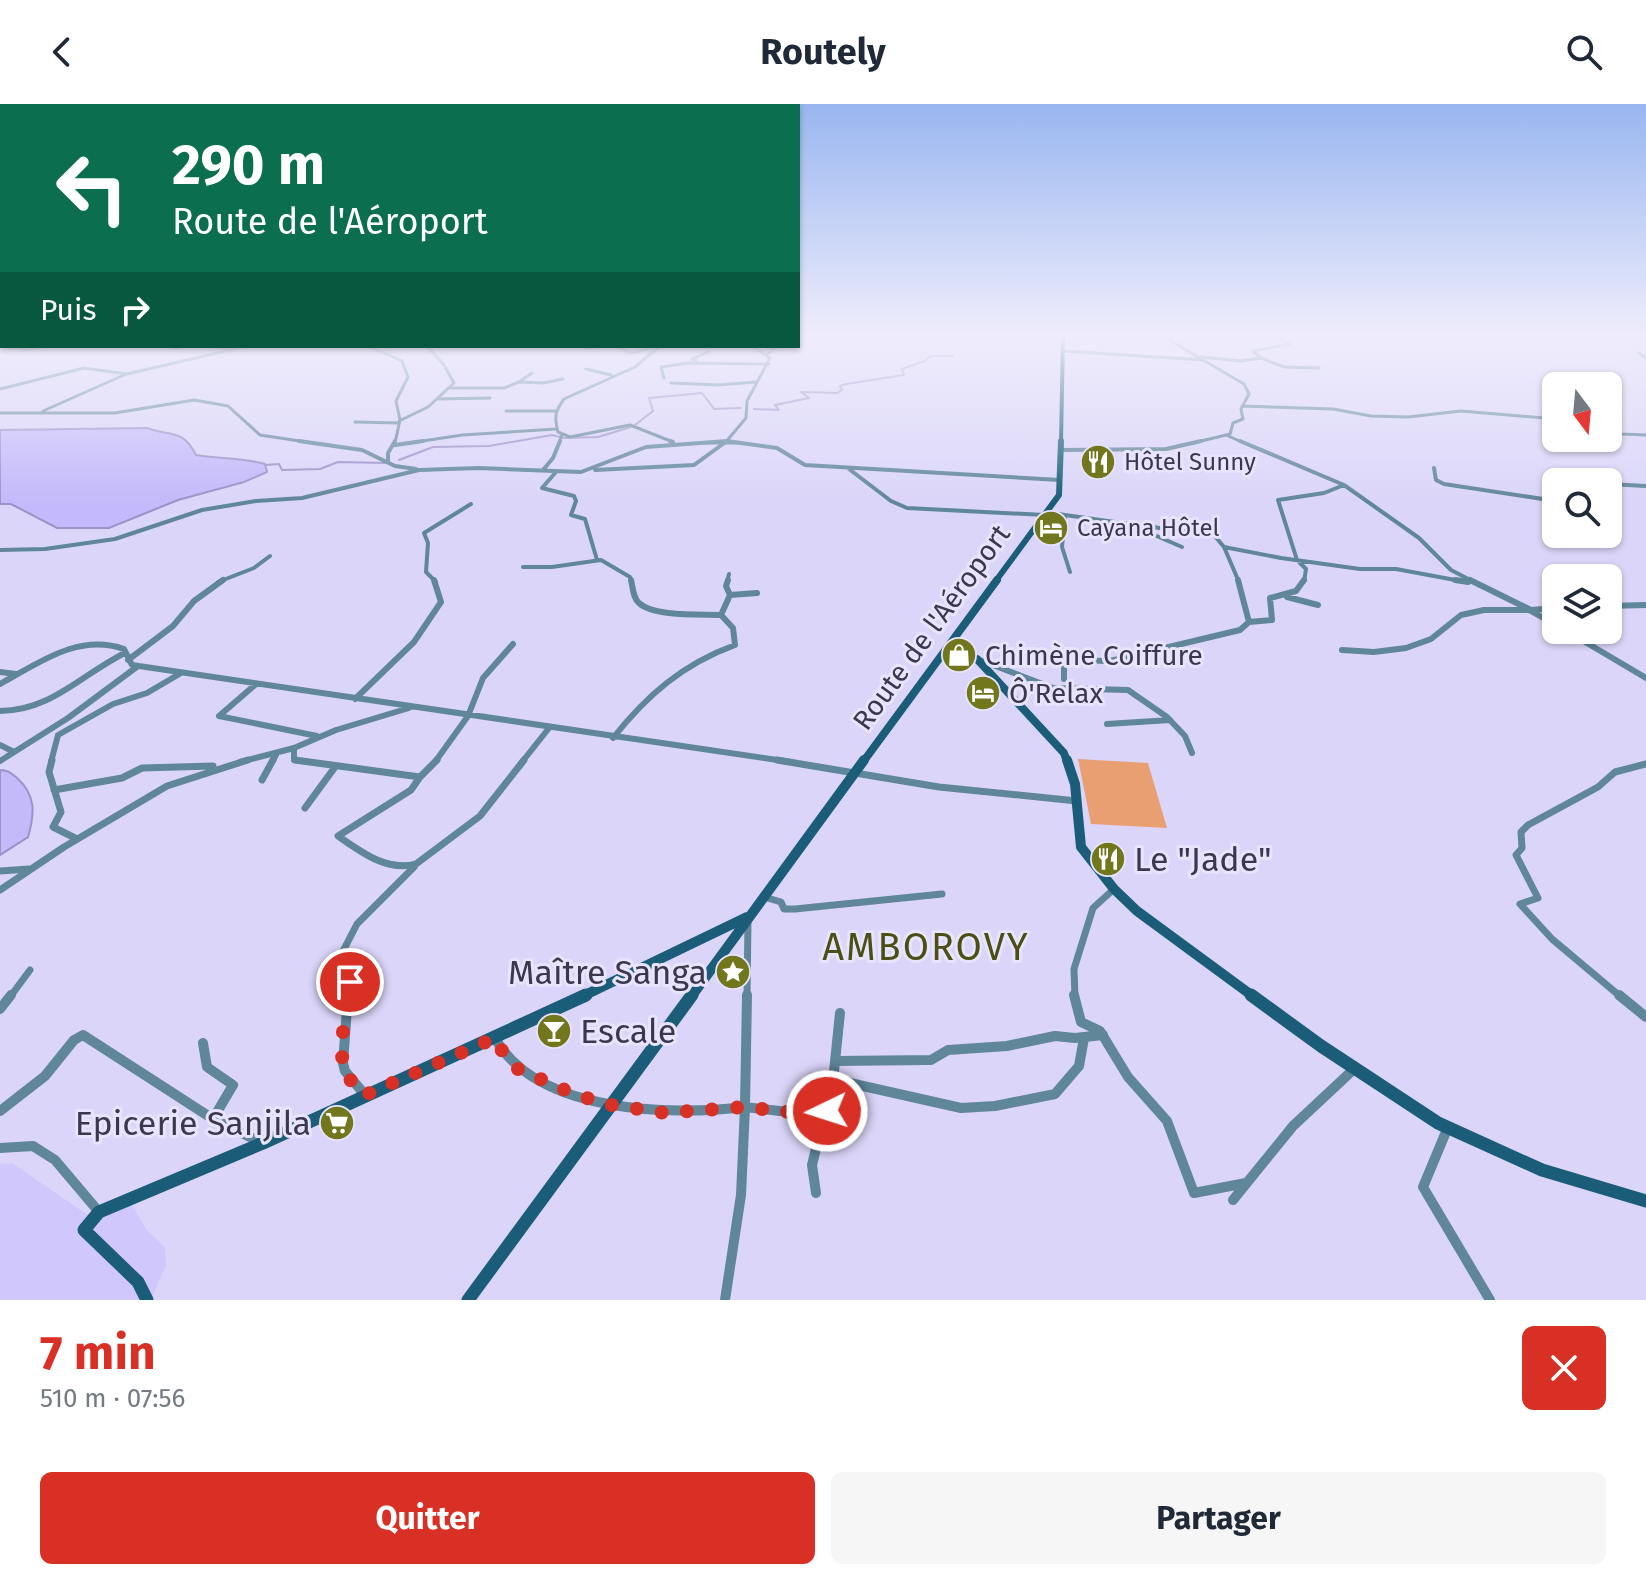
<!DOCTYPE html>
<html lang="fr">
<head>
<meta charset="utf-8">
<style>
  body { margin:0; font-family:"Fira Sans",sans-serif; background:#f6f6f7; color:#1f2937; height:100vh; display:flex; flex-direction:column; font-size:30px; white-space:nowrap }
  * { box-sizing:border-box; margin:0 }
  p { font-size:26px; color:#747a83 }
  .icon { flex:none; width:44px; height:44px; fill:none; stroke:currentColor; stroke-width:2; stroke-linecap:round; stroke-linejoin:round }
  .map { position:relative; height:1196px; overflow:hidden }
  .side { display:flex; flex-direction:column; background:#fff; flex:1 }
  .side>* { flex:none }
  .hud { position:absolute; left:0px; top:0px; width:800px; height:244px; box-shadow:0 2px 6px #0004; background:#0b6e4f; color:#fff; overflow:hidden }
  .needle { width:52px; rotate:164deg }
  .controls { position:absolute; left:1542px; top:268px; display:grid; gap:16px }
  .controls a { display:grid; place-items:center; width:80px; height:80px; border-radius:12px; background:#fff; box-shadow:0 2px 6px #0004; font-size:40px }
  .pin { position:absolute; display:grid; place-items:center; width:68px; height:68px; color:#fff; margin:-34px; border:4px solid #fff; border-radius:50%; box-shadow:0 2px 8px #0007 }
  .me { position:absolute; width:88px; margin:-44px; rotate:266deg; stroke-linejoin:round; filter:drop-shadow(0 0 6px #0008) }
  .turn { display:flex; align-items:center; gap:28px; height:168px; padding:0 40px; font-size:36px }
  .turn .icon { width:104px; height:104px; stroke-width:2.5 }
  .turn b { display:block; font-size:56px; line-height:68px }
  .then { display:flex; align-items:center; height:76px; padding:0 40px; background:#0003; gap:16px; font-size:30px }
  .round { display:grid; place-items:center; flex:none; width:84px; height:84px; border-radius:12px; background:#f6f6f7 }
  .summary { display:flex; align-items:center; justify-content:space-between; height:136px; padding:0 40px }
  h1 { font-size:48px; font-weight:700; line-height:60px; color:#d93025 }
  .action { display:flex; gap:16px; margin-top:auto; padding:16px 40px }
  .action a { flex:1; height:92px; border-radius:12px; background:#d93025; color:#fff; font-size:32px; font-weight:700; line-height:92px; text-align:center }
  .action a+a { background:#f6f6f7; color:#1f2937 }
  header { display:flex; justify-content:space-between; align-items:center; height:104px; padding:0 40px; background:#fff; font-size:36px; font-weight:700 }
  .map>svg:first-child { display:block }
  .built { fill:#d0c8fd }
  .green { fill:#e99f72 }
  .water { fill:#c4b9fb; stroke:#9b92c7; stroke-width:2 }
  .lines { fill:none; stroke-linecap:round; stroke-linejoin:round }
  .stream { stroke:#9b92c7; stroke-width:2 }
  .street-far4 { stroke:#60869a; stroke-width:3 }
  .street-far3 { stroke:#60869a; stroke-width:4 }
  .street-far2 { stroke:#60869a; stroke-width:6 }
  .street-far1 { stroke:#60869a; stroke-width:7 }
  .street { stroke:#60869a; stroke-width:10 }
  .secondary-far4 { stroke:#1b5d79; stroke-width:4 }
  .secondary-far3 { stroke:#1b5d79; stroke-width:6 }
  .secondary-far2 { stroke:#1b5d79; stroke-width:8 }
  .secondary-far1 { stroke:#1b5d79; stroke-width:10 }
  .secondary { stroke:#1b5d79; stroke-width:13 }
  .route { stroke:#d93025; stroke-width:14; stroke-dasharray:0 25.2 }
  .labels { text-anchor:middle; stroke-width:6; stroke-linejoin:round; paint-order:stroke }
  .far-poi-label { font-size:24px; fill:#3b374f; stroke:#e8e4fd; text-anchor:start }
  .street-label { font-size:28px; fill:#3b374f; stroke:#e8e4fd }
  .poi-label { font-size:28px; fill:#3b374f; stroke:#e8e4fd; text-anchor:start }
  .near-poi-label { font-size:34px; fill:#3b374f; stroke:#e8e4fd; text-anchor:start }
  .near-quarter-label { font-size:38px; letter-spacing:2px; fill:#4c4f13; stroke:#e8e4fd }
</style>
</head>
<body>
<header><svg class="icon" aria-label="back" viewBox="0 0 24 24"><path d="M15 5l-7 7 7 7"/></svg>Routely<svg class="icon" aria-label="search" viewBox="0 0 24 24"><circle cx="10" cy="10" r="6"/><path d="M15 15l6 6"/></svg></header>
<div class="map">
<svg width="1646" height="1196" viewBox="0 0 1646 1196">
  <rect width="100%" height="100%" fill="#dbd6f9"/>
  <path class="built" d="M 12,1059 L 88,1111 L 132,1101 L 146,1125 L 165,1144 L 166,1161 L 151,1196 L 0,1196 L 0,1060 Z"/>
  <path class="green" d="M 1078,655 L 1148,659 L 1167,724 L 1091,720 Z"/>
  <path class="water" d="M 147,324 C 171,333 182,324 196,351 C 219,355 242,353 265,360 L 267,368 L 244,378 L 178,396 L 109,424 L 57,424 L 11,400 L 0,400 L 0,326 Z
    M 0,666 C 8,666 11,669 17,674 C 36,691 35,709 28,733 L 0,751 Z"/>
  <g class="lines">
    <path class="stream" d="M 754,305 L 779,306 L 775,301 L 809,294 L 801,288 L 837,289 L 842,286 L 840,282 L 846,280 L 904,271 L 902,265 L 925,257 L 930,252 L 953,252
      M 635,321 L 653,307 L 649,294 L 702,289 L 714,305 L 741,304
      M 563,334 L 598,333 L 631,323
      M 399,356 L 433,343 L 489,342 L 552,331 L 560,333
      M 265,361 L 279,360 L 282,366 L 320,365 L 338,358 L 386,359"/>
    <path class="street-far4" d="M 798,236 L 812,231
      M 1171,237 L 1203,256
      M 5,242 L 25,246 L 45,242
      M 177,242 L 174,244 L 178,244
      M 214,242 L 229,247
      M 368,242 L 402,257 L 408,273 L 396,297 L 400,316 L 395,339
      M 615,242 L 632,249 L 659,242
      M 660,242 L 635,263 L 564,295 C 555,307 554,314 558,328 L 570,333 L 630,321 L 673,338
      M 586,244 L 602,242
      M 1063,247 L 1203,256 L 1244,280 L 1249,290 L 1241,305 L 1243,315 L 1233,319 L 1230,330 L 1226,331
      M 1639,249 L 1646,254
      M 767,250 L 778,242
      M 1201,253 L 1241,257 L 1261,254 L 1253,247 L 1290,240 L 1282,237 L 1281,231
      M 1261,254 L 1284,263 L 1319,264
      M 696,256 L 692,255 L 708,248
      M 586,265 L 611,271
      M 664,274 L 661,263 L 688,259 L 769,260
      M 519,278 L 532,269
      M 671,279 L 718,281 L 756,278
      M 448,284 L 504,284 L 519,278 L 543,279 L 563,275
      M 0,285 L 84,264 L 127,270 L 247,242
      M 437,295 L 490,294
      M 1242,302 L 1333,305 L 1371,312 L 1408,313 L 1461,307 L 1556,315
      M 43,307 L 124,271
      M 506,307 L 556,307
      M 0,309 L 115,309 L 194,296 L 228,302 L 260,331 L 313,339
      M 399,317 L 428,303 L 454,279 L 444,261 L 427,242
      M 355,318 L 399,319
      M 1608,324 L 1622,330 L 1646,331
      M 410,339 L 462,331 L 556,325
      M 559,339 L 562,331
      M 703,339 L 740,339
      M 725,339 L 746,314 L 747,297 L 770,254 L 752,242
      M 1193,339 L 1226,331 L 1244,339"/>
    <path class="street-far3" d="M 299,337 L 362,346 L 395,362 L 416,365
      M 670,337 L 673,338
      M 1240,337 L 1344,381
      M 395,341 L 423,337
      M 1062,346 L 1166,345 L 1201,337
      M 388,357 L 388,349 L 395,337
      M 1434,364 L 1436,376 L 1444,380 L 1556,397
      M 849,365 L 891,397 L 907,404 L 1045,411
      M 543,366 L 553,354 L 560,337
      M 595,366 L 694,361 L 727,337
      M 556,368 L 542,384 L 574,392 L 576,397 L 571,411 L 585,415 L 597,456
      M 1557,378 L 1558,375 L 1581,378
      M 1608,380 L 1646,382
      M 1047,408 L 1065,411 L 1062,443 L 1070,468
      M 1065,411 L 1129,420 L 1182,443
      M 1129,420 L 1214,431 L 1224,443 L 1281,454 L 1360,465 L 1396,465 L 1466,478
      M 1224,443 L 1239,478
      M 0,446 L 45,445 L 115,435 L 202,406 L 256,397 L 302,394 L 419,366 L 479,364 L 581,368 L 646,343 L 727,337 L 777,344 L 805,361 L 1060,376
      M 523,463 L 552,463 L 601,456 L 630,473 L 632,478
      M 218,478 L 254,464 L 270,452
      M 436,478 L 426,468 L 428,439 L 424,429 L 471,400
      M 727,478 L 729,470
      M 1304,478 L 1306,465 L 1297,456 L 1278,396 L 1324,389 L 1344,381 L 1419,434 L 1451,466 L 1474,478"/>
    <path class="street-far2" d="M 728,476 L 726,482 L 730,491
      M 1238,476 L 1249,518
      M 1455,476 L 1468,478
      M 1470,476 L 1531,506 L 1556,504
      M 1287,493 L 1318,501
      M 1608,502 L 1646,501
      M 721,511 L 730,491 L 757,489
      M 1565,526 L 1646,574
      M 1342,546 L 1374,548 L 1406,544 L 1431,535 L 1461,511 L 1484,506 L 1529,506 L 1556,521
      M 977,555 L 1053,584 L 1128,586 L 1167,613 L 1185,632 L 1192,649
      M 128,556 L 173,522 L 194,497 L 223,476
      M 0,568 L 16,570
      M 1064,575 L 1064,556 L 1110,557 L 1240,526 L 1249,518 L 1272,516 L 1270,494 L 1296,487 L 1304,476
      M 0,580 C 39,559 78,529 124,545 L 132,561 L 791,658
      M 256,580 L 219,612 L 317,632
      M 355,595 L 414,538 L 441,498 L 434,476
      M 0,607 C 51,607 82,570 125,549
      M 1107,620 L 1170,616
      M 613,634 C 647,591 683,560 735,541 L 733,524 L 721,511 C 701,510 654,513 639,499 C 633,494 633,484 631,476
      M 0,641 L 12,647
      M 0,657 L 68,614 L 138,562
      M 51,658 L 58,631 L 113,600 L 147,589 L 181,569
      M 240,658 L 294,644
      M 272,658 L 276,651
      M 310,658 L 294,656 L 294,644 L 336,626 L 409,604
      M 435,658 L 468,612 L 483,574 L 513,540
      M 522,658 L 549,624"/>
    <path class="street-far1" d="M 52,656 L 49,668 L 61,708 L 53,723 L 77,735
      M 295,656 L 420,673 L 437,656
      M 777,656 L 939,683 L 1077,697
      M 420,673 L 411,686 L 338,732 C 361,748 387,768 416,760 L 480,712 L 524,656
      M 262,676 L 273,656
      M 54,686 L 122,674 L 142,664 L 213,662
      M 305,704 L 335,663
      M 0,767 L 29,765
      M 0,786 L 64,743 L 167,682 L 248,656
      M 764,793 L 781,798 L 784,805 L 795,805 L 942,790
      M 10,893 L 30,866
      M 348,893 L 350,859 L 342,849 L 357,820 L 414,763
      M 747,893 L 748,817
      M 1075,893 L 1074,865 L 1093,804 L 1114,785
      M 1621,893 L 1552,835 L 1520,800 L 1538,794 L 1516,751 L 1522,744 L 1521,728 L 1528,721 L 1598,683 L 1615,668 L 1646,660"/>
    <path class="street" d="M 348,891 L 343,959 L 345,967 L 365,991
      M 1074,891 L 1081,918 L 1100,927 L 1128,973 L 1167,1017 L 1194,1089 L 1246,1079
      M 1619,891 L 1646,913
      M 0,905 L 11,891
      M 495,934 C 537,1009 670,1012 745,1003 L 747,891
      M 203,939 L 207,963 L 233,981 L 213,1015
      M 835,957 L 931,956 L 948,946 L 1007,942 L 1055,932 L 1075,934 L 1103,931
      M 832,975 L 961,1004 L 995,1002 L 1055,990 L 1079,962 L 1084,934
      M 0,1007 L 45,972 L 74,936 L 83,931 L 213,1015 L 260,1038
      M 824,1012 L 832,987 L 840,909
      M 1448,1023 L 1423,1083 L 1490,1196
      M 0,1044 L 33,1042 L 55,1056 L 99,1108
      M 1233,1096 L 1293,1022 L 1354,965
      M 725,1196 L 741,1091 L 745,1003 L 824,1012 L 812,1061 L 816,1089"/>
    <path class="secondary-far4" d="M 1061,339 L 1063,231"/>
    <path class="secondary-far3" d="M 995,478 L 1059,391 L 1061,337"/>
    <path class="secondary-far2" d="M 946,545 L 977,555 L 1064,649 L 1067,658
      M 863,658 L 997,476"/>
    <path class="secondary-far1" d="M 1067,656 L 1075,680 L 1081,743 L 1114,785 L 1137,807 L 1254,893
      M 581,893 L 747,813
      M 691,893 L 864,656"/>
    <path class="secondary" d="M 1251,891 L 1321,942 L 1438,1019 L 1542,1066 L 1646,1097
      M 147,1196 L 138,1178 L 84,1126 L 99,1108 L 263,1039 L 586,891
      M 468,1196 L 692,891"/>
  </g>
  <linearGradient id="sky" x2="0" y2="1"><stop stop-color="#99b6f0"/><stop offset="0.58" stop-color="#efedfc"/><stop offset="1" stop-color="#efedfc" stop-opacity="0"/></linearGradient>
  <rect width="1646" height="398" fill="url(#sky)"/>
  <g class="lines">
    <path class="route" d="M 350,878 C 347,896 337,951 345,967 C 348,976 359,984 365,991 L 495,934 L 506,954 L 518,965 L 576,991 L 612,1001 L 665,1009 L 745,1003 L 824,1012 L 827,1007"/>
  </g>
  <defs>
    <g id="restaurant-disc" transform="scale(1.8)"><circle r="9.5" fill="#72761d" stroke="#e8e4fd"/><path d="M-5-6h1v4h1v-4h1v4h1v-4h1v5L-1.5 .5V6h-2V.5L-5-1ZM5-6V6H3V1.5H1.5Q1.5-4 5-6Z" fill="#fff"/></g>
    <g id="hotel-disc" transform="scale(1.8)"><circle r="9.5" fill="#72761d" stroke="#e8e4fd"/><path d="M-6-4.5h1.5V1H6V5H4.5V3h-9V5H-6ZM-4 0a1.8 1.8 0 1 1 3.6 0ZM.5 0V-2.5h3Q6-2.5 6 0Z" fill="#fff"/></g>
    <g id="shop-disc" transform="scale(1.8)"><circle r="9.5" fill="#72761d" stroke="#e8e4fd"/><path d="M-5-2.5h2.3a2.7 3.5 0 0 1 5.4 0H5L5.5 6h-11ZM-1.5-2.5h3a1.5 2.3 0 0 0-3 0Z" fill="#fff"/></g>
    <g id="sight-disc" transform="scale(1.8)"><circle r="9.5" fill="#72761d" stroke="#e8e4fd"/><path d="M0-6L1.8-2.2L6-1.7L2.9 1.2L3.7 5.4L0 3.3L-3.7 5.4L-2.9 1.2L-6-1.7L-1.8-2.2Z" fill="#fff"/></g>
    <g id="bar-disc" transform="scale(1.8)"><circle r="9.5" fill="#72761d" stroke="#e8e4fd"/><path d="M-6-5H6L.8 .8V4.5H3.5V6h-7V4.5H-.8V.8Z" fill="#fff"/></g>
    <g id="supermarket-disc" transform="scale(1.8)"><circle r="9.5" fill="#72761d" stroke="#e8e4fd"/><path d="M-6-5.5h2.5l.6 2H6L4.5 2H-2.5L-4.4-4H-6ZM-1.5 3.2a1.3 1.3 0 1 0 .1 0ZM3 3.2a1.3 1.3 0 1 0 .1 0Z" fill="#fff"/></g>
  </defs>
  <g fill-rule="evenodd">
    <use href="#restaurant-disc" x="1098" y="358"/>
    <use href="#hotel-disc" x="1051" y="424"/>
    <use href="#shop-disc" x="959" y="551"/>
    <use href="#hotel-disc" x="983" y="589"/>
    <use href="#restaurant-disc" x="1108" y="755"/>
    <use href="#sight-disc" x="733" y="868"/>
    <use href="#bar-disc" x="554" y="927"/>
    <use href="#supermarket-disc" x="337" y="1019"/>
  </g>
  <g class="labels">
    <g class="far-poi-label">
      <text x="1124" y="366">Hôtel Sunny</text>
      <text x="1077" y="432">Cayana Hôtel</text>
    </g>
    <g class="street-label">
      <text transform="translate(931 523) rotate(-54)" y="10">Route de l'Aéroport</text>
    </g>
    <g class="poi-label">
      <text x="985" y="561">Chimène Coiffure</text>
      <text x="1009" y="599">Ô'Relax</text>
    </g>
    <g class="near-poi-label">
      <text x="1134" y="767">Le "Jade"</text>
      <text x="707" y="880" text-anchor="end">Maître Sanga</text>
      <text x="580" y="939">Escale</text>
      <text x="311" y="1031" text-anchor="end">Epicerie Sanjila</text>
    </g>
    <g class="near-quarter-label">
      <text x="926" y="856">AMBOROVY</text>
    </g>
  </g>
</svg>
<div class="controls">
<a><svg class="needle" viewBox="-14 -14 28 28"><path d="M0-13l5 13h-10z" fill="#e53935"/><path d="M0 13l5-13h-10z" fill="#747a83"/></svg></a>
<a><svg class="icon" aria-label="search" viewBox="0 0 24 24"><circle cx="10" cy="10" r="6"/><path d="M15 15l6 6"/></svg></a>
<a><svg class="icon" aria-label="layers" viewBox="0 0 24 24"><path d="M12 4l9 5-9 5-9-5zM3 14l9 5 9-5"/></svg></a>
</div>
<div class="pin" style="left:350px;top:878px;background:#d93025"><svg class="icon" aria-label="arrive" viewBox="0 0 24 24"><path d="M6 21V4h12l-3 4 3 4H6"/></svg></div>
<svg class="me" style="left:827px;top:1007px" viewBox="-20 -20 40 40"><circle r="17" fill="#d93025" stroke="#fff" stroke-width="3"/><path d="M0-11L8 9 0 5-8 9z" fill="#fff"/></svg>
<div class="hud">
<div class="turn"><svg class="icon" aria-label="left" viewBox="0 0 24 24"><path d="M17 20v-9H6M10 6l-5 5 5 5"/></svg><div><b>290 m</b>Route de l'Aéroport</div></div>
<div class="then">Puis<svg class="icon" aria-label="right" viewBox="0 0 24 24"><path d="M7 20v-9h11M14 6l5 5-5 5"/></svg></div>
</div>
</div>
<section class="side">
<div class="summary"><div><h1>7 min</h1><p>510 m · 07:56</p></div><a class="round" style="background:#d93025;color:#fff"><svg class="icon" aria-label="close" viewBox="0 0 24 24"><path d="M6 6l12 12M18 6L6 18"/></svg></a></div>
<div class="action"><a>Quitter</a><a>Partager</a></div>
</section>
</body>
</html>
